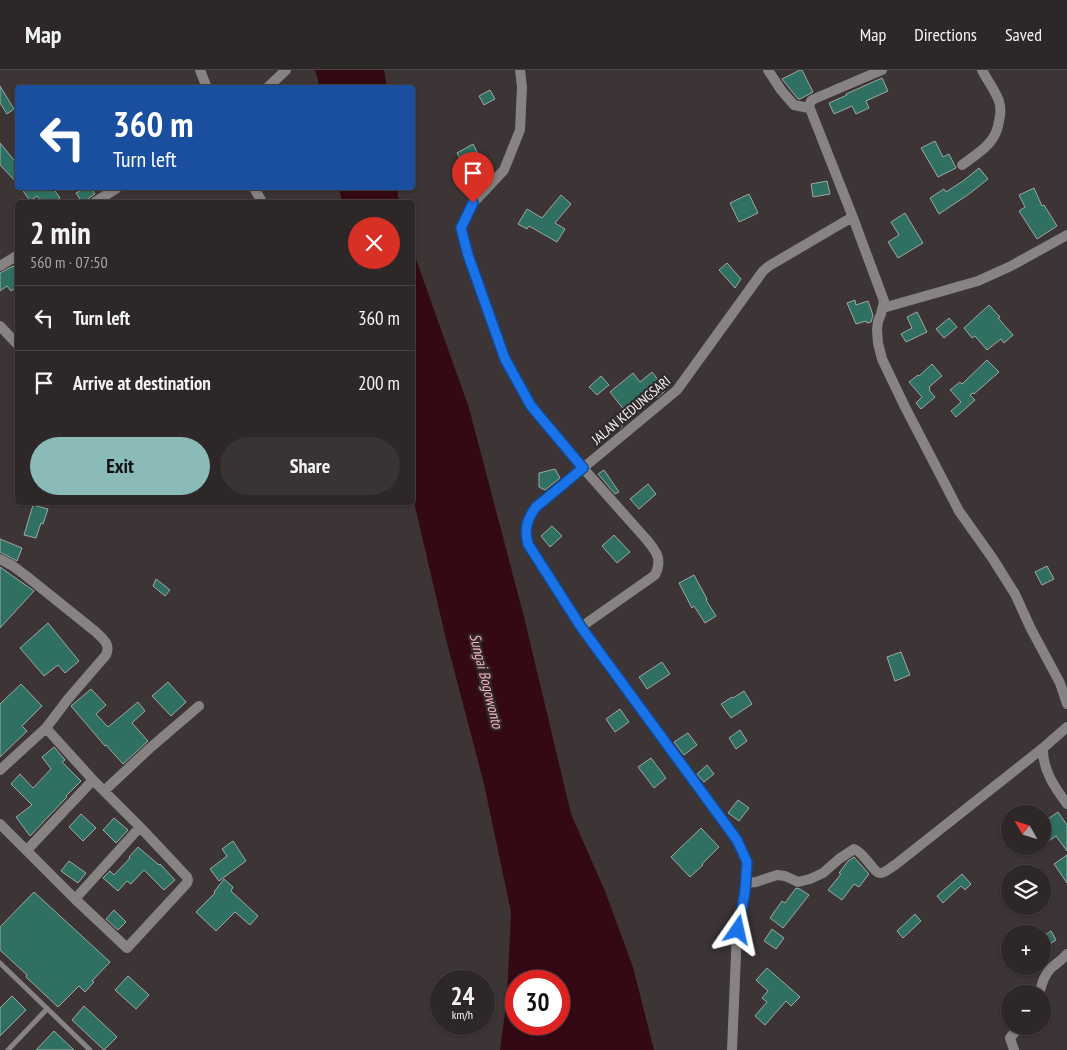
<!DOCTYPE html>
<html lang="en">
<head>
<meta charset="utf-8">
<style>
  body { margin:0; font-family:"PT Sans Narrow",sans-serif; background:#393334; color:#f1f3f6; height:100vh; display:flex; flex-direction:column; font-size:19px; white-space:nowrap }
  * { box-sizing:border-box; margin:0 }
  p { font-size:16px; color:#a7a5a8 }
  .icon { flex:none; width:28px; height:28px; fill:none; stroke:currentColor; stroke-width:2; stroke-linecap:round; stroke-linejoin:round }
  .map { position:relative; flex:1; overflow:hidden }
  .drawer { position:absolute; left:15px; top:130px; width:400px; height:305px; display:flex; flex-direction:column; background:#2d2728; border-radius:5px; box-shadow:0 1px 4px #0004,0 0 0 1px #484445 }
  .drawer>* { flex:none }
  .banner { position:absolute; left:15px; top:15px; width:400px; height:105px; border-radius:5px; box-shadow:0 1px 4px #0004,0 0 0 1px #484445; background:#1a4fa0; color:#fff; overflow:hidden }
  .needle { width:32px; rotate:309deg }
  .buttons { position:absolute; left:1001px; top:735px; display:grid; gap:10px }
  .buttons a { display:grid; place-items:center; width:50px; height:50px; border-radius:50%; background:#2d2728; box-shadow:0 1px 4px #0004,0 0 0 1px #484445; font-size:25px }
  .speed { position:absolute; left:430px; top:900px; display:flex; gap:10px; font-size:25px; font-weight:700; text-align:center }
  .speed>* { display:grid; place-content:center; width:65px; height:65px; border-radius:50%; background:#2d2728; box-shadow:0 1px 4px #0004,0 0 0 1px #484445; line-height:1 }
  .speed small { font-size:12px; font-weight:400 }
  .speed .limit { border:8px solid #d22; background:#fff; color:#111 }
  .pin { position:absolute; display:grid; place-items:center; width:42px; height:42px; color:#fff; margin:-51px -21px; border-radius:50% 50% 50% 0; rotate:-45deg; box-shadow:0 0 5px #0007 }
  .pin .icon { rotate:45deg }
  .me { position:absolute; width:55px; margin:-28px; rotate:11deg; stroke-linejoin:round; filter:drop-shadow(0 0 4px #0008) }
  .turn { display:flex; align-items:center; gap:18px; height:105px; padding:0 15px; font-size:22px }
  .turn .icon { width:65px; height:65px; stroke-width:2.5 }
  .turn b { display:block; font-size:35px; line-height:42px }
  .round { display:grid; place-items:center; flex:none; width:52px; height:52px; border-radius:26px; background:#393334 }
  .summary { display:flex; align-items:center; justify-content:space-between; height:85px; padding:0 15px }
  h1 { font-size:30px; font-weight:700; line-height:38px }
  .action { display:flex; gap:10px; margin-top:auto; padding:10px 15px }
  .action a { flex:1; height:58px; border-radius:30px; background:#8bbbb9; color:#111; font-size:20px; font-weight:700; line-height:58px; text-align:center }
  .action a+a { background:#393334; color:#f1f3f6 }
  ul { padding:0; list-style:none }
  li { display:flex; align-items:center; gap:15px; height:65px; padding:0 15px; border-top:1px solid #484445 }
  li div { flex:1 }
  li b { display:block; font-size:19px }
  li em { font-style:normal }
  header { display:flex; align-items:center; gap:30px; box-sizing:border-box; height:70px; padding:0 25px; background:#2d2728; border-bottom:1px solid #484445 }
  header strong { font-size:24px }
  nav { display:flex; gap:28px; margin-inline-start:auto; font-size:18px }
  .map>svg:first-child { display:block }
  .water { fill:#350913; fill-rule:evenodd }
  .building { fill:#2f7063; stroke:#9fa8a6 }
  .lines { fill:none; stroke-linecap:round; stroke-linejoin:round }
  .lane { stroke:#878383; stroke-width:5 }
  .street { stroke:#878383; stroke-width:10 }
  .route-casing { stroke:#114b97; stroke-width:12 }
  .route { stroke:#1a73e8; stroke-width:9 }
  .labels { text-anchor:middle; stroke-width:4.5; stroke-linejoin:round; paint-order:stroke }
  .street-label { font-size:14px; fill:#f6f1f1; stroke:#312a2b }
  .water-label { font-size:15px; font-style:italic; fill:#f6b2b9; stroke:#312a2b }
</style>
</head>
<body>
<header>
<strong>Map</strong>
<nav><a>Map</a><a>Directions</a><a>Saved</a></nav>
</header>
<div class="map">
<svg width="1067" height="980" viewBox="0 0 1067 980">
  <rect width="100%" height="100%" fill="#3c3435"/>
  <path class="water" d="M 315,0 L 384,0 L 387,17 L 320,17 Z
    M 339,118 L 397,118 L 399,132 L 342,132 Z
    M 412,178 L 469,338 L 524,547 L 571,744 L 605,821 L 633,897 L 654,980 L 500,980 L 507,928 L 511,842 L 484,714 L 446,569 L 413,428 ZM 516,911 L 559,911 L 559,954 L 516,954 Z"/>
  <path class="building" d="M 800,0 L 802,0 L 813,22 L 800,29 L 798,29 L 782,9 Z
    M 882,8 L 888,21 L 866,31 L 869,38 L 856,44 L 852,36 L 834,44 L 829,33 L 847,25 L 846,24 Z
    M 0,16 L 14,39 L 7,44 L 0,33 Z
    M 490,20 L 495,29 L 484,35 L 479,26 Z
    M 935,71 L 943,87 L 949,84 L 956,98 L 938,107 L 921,78 Z
    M 0,73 L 18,95 L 18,114 L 0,95 Z
    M 473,74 L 478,84 L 462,92 L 457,83 Z
    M 979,98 L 988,109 L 969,124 L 939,144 L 930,128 L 944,119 L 946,122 L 963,111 Z
    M 827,111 L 830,124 L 813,127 L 811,114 Z
    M 21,118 L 53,118 L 60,128 L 54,132 L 42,132 L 37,126 L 30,131 Z
    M 86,118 L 91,118 L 95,124 L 89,128 L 88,132 L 82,132 L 76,123 Z
    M 1034,118 L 1042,136 L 1044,135 L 1057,156 L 1037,169 L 1019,141 L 1025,137 L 1019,125 Z
    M 749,124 L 758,143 L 739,152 L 730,133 Z
    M 561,125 L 571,134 L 555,153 L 565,159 L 557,172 L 529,156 L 527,159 L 518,154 L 527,139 L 542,148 Z
    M 905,143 L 923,173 L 898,188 L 888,172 L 899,165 L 891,152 Z
    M 727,193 L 741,209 L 735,218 L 719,200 Z
    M 13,196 L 18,201 L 18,216 L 11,221 L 7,216 L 0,221 L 0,203 Z
    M 855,230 L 856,235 L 868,231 L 873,245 L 871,252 L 867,253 L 866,251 L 856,254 L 847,233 Z
    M 989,235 L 1000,247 L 998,248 L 1013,265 L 1004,273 L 1001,269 L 987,280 L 975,266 L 972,268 L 964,258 Z
    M 917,242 L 927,262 L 906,272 L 901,264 L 912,258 L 907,247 Z
    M 949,248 L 957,257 L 944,268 L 936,259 Z
    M 987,290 L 999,302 L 974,324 L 973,323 L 970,325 L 975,330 L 956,347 L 951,341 L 961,332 L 950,320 L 960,312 L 962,314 Z
    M 932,294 L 942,306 L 929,317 L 930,319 L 929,320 L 935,327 L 921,339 L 916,333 L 922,327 L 909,312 L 918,305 L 919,306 Z
    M 652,302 L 666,320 L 657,328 L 648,318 L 625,341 L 610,322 L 633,303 L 640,312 Z
    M 601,306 L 609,315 L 597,325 L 589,317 Z
    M 622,341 L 629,347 L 620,359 L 613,353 Z
    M 555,399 L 560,408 L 545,420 L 539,417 L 539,403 Z
    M 604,400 L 619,422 L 615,424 L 598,404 Z
    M 648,414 L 656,424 L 639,439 L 630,429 Z
    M 33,435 L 48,439 L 43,454 L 41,453 L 36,468 L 24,465 Z
    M 552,456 L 562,466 L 550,477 L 541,466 Z
    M 614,465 L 630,482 L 617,493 L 602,476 Z
    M 0,469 L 22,478 L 17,491 L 0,482 Z
    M 1047,496 L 1054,509 L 1042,515 L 1035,502 Z
    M 0,497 L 34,521 L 0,558 Z
    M 694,505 L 707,529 L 706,530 L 716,546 L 705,553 L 694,536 L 692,538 L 679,513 Z
    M 156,509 L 170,520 L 165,526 L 153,516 Z
    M 48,553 L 79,591 L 65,603 L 58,595 L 44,606 L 20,578 Z
    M 901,582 L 910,605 L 895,611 L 887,587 Z
    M 662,592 L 670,604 L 647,619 L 639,607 Z
    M 168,612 L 186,632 L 171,646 L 152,626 Z
    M 21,614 L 42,636 L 22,656 L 27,661 L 0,687 L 0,634 Z
    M 91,619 L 106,635 L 96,644 L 108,657 L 138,632 L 145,641 L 132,653 L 148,671 L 123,694 L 106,675 L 105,676 L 71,636 Z
    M 744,621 L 752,634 L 731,648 L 721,634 L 732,627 L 733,628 Z
    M 620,639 L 629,652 L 615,662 L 606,649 Z
    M 740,660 L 747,671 L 736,679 L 729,668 Z
    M 688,663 L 697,675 L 684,685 L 674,672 Z
    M 54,677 L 65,690 L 62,692 L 81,711 L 66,726 L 67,727 L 30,766 L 16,747 L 32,735 L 11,714 L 20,704 L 33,718 L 51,699 L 42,687 Z
    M 651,688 L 666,708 L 654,718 L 638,697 Z
    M 707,695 L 714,704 L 704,712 L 697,704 Z
    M 738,730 L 749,738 L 739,751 L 728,743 Z
    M 1058,742 L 1067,755 L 1067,781 L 1056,766 L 1046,773 L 1042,767 L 1042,753 Z
    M 81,744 L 96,758 L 83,771 L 69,757 Z
    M 114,748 L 128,760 L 116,773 L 103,760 Z
    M 701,758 L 719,777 L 702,794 L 703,795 L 690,807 L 671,787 Z
    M 233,771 L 246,791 L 219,811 L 210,799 L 227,786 L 222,779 Z
    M 138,777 L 159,795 L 160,794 L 175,810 L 164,820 L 144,800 L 131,814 L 127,811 L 118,821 L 103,808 L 110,801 L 114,805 L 130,788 L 129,787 Z
    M 1067,785 L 1067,813 L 1054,794 Z
    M 854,787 L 869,804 L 859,817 L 854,814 L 842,830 L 828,820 L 841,804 L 839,803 L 848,791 Z
    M 69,791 L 86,803 L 78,813 L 61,801 Z
    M 962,804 L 971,814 L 965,820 L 961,816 L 943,833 L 937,826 Z
    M 224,809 L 233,817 L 231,821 L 258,846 L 250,855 L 235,842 L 216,861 L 196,842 L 215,823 L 214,822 Z
    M 796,818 L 800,819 L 809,825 L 783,858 L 770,848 L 782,831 L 785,833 Z
    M 34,822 L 110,892 L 92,911 L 94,912 L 85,922 L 79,916 L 58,937 L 26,907 L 27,905 L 0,880 L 0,857 Z
    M 114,840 L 126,852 L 118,860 L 106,849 Z
    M 915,844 L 921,851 L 903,868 L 897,861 Z
    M 772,859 L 784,868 L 776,879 L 764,871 Z
    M 1051,861 L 1056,870 L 1042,879 L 1042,867 Z
    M 767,898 L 800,927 L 791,936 L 786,931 L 765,955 L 755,946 L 767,932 L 762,928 L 768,921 L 756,910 Z
    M 128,906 L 149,925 L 136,939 L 115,920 Z
    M 12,926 L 26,940 L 0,966 L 0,938 Z
    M 84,936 L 117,967 L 104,980 L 72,950 Z
    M 54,961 L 74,980 L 36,980 Z"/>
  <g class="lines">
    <path class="lane" d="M 0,893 L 90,980
      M 8,980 L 47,939"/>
    <path class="street" d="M 200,0 L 207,18
      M 520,0 L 522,17 L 520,60 L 504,100 L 473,133 L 461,158 L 468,185 L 505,289 L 531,335 L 583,398 L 646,469 C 656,481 663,489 655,505 L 581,557
      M 768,0 L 781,20 L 794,35 L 809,38
      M 267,18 L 286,0
      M 962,95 C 979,82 996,74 999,51 C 1001,44 1001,38 999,31 C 995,20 987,10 982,0
      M 254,118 L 262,132
      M 95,132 L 117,118
      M 852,145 L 884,231 L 881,244 L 878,251 L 877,260 L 878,273 L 882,289 L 905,337 L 959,441 L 993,489 L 1015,524 L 1031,559 L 1060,613 L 1067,634
      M 0,196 L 18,185
      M 883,238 L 978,211 L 1011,196 L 1067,165
      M 0,256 L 18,275
      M 0,489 L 13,496 L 25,505 L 96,562 C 103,569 111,574 106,585 L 68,629 L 46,658 L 0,700
      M 1043,678 C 1042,699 1055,718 1067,734
      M 104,721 L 150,678 L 199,636
      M 0,754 L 75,829 L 127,878 L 187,813 L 188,810 L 187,807 L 140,757 L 93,710 L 46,658
      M 27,780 L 93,710
      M 746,813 L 756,812 L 777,805 L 785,806 L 798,812 L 810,809 L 823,803 L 839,789 L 854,779 C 864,782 874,804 881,803 C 885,803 891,797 895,795 L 1043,678 L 1067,657
      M 75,829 L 140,757
      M 1039,924 C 1042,914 1044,905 1051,898 C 1057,893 1062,890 1067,884
      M 732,980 L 737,860 L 745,821 L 747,793 L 737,770 L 581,557 L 528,474 C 524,459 527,449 536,437 L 677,320 L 763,201 L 769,196 L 849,149 L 852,145 L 809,36 L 811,31 L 814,29 L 882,0
      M 1014,980 L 1010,968 L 1020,956"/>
  </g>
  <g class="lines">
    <g class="route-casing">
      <path id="route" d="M 473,133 L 461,158 L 468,185 L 505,289 L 531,336 L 583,398 L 536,437 C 527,449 524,459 528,474 L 581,557 L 737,770 L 747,792 L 745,821 L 738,860"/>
    </g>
    <use href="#route" class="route"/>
  </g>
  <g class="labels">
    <g class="street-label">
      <text transform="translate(631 340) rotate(-40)" y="5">JALAN KEDUNGSARI</text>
    </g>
    <g class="water-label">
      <text transform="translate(486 611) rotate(76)" y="5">Sungai Bogowonto</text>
    </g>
  </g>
</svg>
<div class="buttons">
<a><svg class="needle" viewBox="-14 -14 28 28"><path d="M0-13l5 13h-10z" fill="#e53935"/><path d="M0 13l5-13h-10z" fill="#a7a5a8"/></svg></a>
<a><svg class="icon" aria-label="layers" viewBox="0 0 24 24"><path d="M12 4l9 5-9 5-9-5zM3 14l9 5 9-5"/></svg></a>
<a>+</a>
<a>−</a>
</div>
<div class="speed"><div>24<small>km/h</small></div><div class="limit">30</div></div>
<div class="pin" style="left:473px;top:133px;background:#d93025"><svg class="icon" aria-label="arrive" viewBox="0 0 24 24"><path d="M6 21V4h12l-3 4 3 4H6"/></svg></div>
<svg class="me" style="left:738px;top:860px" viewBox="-20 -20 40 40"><path d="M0-17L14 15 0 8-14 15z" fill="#1a73e8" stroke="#fff" stroke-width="4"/></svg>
<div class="banner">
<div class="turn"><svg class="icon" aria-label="left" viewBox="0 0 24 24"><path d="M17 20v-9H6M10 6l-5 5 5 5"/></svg><div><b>360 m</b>Turn left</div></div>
</div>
<section class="drawer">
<div class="summary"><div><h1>2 min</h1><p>560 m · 07:50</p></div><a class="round" style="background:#d93025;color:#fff"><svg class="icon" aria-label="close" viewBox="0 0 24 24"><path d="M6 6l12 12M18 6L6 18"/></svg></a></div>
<ul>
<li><svg class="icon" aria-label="left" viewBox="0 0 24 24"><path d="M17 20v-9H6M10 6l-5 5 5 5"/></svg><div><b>Turn left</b></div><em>360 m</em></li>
<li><svg class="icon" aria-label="arrive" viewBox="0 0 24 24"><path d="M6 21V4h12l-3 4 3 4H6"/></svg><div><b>Arrive at destination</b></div><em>200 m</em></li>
</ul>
<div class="action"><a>Exit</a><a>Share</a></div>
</section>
</div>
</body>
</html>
